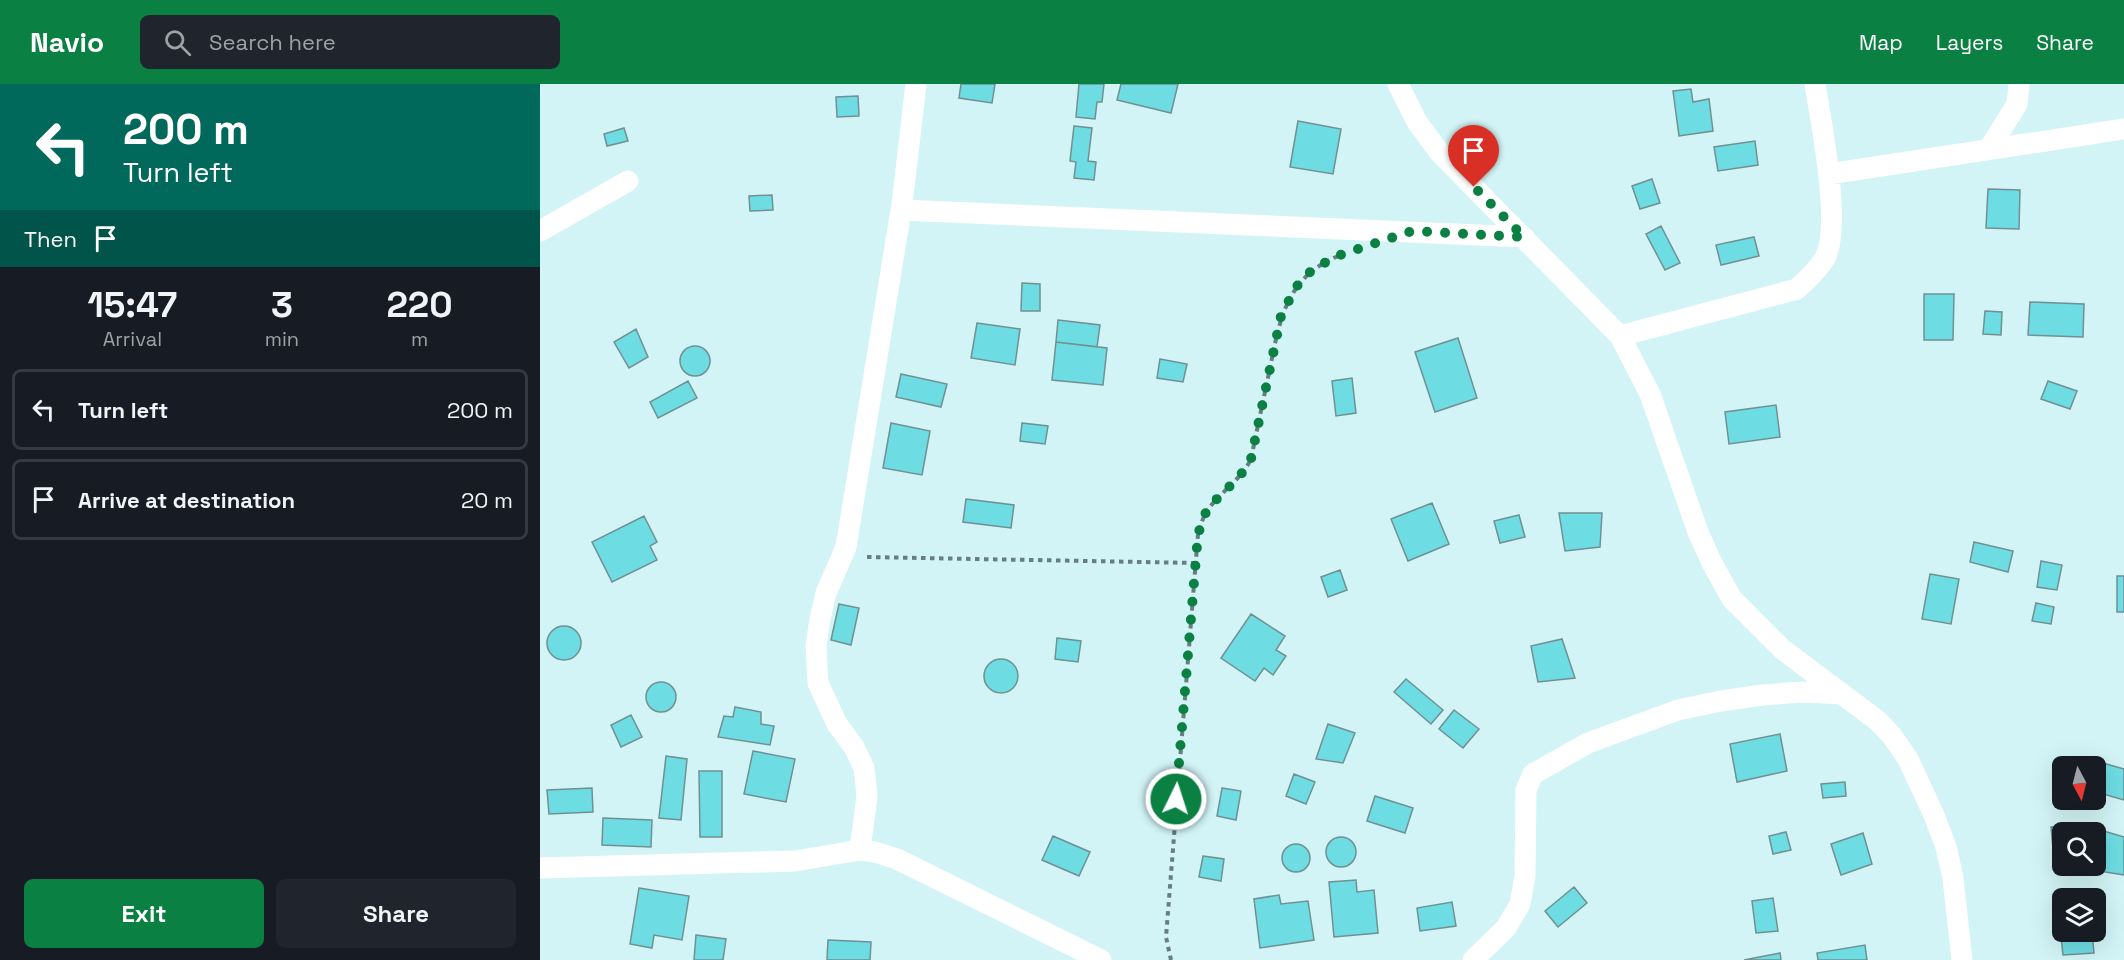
<!DOCTYPE html>
<html lang="en">
<head>
<meta charset="utf-8">
<style>
  body { margin:0; font-family:"Space Grotesk",sans-serif; background:#20242c; color:#f1f3f6; height:100vh; display:flex; flex-direction:column; font-size:22px; white-space:nowrap }
  * { box-sizing:border-box; margin:0 }
  p { font-size:20px; color:#9ea1a6 }
  .icon { flex:none; width:33px; height:33px; fill:none; stroke:currentColor; stroke-width:2; stroke-linecap:round; stroke-linejoin:round }
  .map { position:relative; flex:1; overflow:hidden }
  .drawer { display:flex; flex-direction:column; background:#171b24; width:540px }
  .drawer>* { flex:none }
  .hud { background:#00695c; color:#fff; overflow:hidden }
  .needle { width:39px; rotate:173deg }
  .controls { position:absolute; left:1512px; top:672px; display:grid; gap:12px }
  .controls a { display:grid; place-items:center; width:54px; height:54px; border-radius:9px; background:#171b24; box-shadow:0 6px 24px #0002; font-size:30px }
  .pin { position:absolute; display:grid; place-items:center; width:51px; height:51px; color:#fff; margin:-62px -26px; border-radius:50% 50% 50% 0; rotate:-45deg; box-shadow:0 0 6px #0007 }
  .pin .icon { rotate:45deg }
  .me { position:absolute; width:66px; margin:-33px; rotate:4deg; stroke-linejoin:round; filter:drop-shadow(0 0 4px #0008) }
  .turn { display:flex; align-items:center; gap:21px; height:126px; padding:0 24px; font-size:27px }
  .turn .icon { width:78px; height:78px; stroke-width:2.5 }
  .turn b { display:block; font-size:42px; line-height:51px }
  .then { display:flex; align-items:center; height:57px; padding:0 24px; background:#0003; gap:12px; font-size:22px }
  .eta { display:flex; justify-content:space-evenly; align-items:center; height:102px; text-align:center }
  .eta b { font-size:36px; font-weight:800; line-height:42px }
  .button { display:flex; gap:12px; margin-top:auto; padding:12px 24px }
  .button a { flex:1; height:69px; border-radius:9px; background:#0b8043; color:#fff; font-size:24px; font-weight:800; line-height:69px; text-align:center }
  .button a+a { background:#20242c; color:#f1f3f6 }
  ul { padding:0; list-style:none }
  li { display:flex; align-items:center; gap:18px; height:81px; margin:0 12px 9px; padding:0 12px; border:3px solid #363941; border-radius:9px }
  li div { flex:1 }
  li b { display:block; font-size:22px }
  li em { font-style:normal }
  header { display:flex; align-items:center; gap:36px; box-sizing:border-box; height:84px; padding:0 30px; background:#0b8043; color:#fff }
  header strong { font-size:28px }
  nav { display:flex; gap:33px; margin-inline-start:auto; font-size:21px }
  .search { width:420px; height:54px; background:#20242c; display:flex; align-items:center; gap:15px; box-sizing:border-box; padding:0 21px; border-radius:9px; color:#9ea1a6; font-size:22px }
  main { display:flex; flex:1; min-height:0 }
  .map>svg:first-child { display:block }
  .building { fill:#6edde3; stroke:#709092; stroke-width:1.5 }
  .lines { fill:none; stroke-linecap:round; stroke-linejoin:round }
  .path { stroke:#677d7f; stroke-width:4; stroke-dasharray:4.5 4.5; stroke-linecap:butt }
  .minor { stroke:#fff; stroke-width:21 }
  .route { stroke:#0b8043; stroke-width:10; stroke-dasharray:0 18 }
</style>
</head>
<body>
<header>
<strong>Navio</strong>
<div class="search"><svg class="icon" aria-label="search" viewBox="0 0 24 24"><circle cx="10" cy="10" r="6"/><path d="M15 15l6 6"/></svg>Search here</div>
<nav><a>Map</a><a>Layers</a><a>Share</a></nav>
</header>
<main>
<section class="drawer">
<div class="hud">
<div class="turn"><svg class="icon" aria-label="left" viewBox="0 0 24 24"><path d="M17 20v-9H6M10 6l-5 5 5 5"/></svg><div><b>200 m</b>Turn left</div></div>
<div class="then">Then<svg class="icon" aria-label="arrive" viewBox="0 0 24 24"><path d="M6 21V4h12l-3 4 3 4H6"/></svg></div>
</div>
<div class="eta">
<div><b>15:47</b><p>Arrival</p></div>
<div><b>3</b><p>min</p></div>
<div><b>220</b><p>m</p></div>
</div>
<ul>
<li><svg class="icon" aria-label="left" viewBox="0 0 24 24"><path d="M17 20v-9H6M10 6l-5 5 5 5"/></svg><div><b>Turn left</b></div><em>200 m</em></li>
<li><svg class="icon" aria-label="arrive" viewBox="0 0 24 24"><path d="M6 21V4h12l-3 4 3 4H6"/></svg><div><b>Arrive at destination</b></div><em>20 m</em></li>
</ul>
<div class="button"><a>Exit</a><a>Share</a></div>
</section>
<div class="map">
<svg width="1584" height="876" viewBox="0 0 1584 876">
  <rect width="100%" height="100%" fill="#d2f4f6"/>
  <path class="building" d="M 421,0 L 455,0 L 452,19 L 419,14 Z
    M 539,0 L 564,0 L 562,18 L 557,18 L 555,35 L 536,33 Z
    M 581,0 L 638,0 L 631,29 L 577,16 Z
    M 1151,5 L 1153,18 L 1169,15 L 1173,47 L 1139,52 L 1133,7 Z
    M 318,12 L 319,32 L 297,33 L 296,13 Z
    M 758,37 L 801,45 L 793,90 L 750,83 Z
    M 534,42 L 552,44 L 548,77 L 556,78 L 554,96 L 534,94 L 536,78 L 530,77 Z
    M 84,44 L 88,57 L 67,62 L 64,50 Z
    M 1215,57 L 1218,81 L 1178,87 L 1174,63 Z
    M 1112,95 L 1120,119 L 1100,125 L 1092,102 Z
    M 1448,105 L 1480,106 L 1479,145 L 1446,144 Z
    M 232,111 L 233,126 L 210,127 L 209,112 Z
    M 1121,142 L 1140,179 L 1125,186 L 1106,150 Z
    M 1214,153 L 1219,172 L 1181,181 L 1176,161 Z
    M 482,199 L 500,200 L 500,227 L 481,227 Z
    M 1384,210 L 1414,210 L 1413,256 L 1384,256 Z
    M 1490,218 L 1544,220 L 1543,253 L 1488,251 Z
    M 1445,227 L 1462,228 L 1461,251 L 1443,250 Z
    M 518,236 L 560,241 L 557,263 L 516,258 Z
    M 437,239 L 480,245 L 475,281 L 431,274 Z
    M 96,245 L 108,273 L 89,284 L 74,258 Z
    M 918,254 L 937,314 L 895,328 L 875,268 Z
    M 516,258 L 567,264 L 563,301 L 512,296 Z
    M140 277a15 15 0 1 1 30 0a15 15 0 1 1-30 0Z
    M 620,275 L 647,280 L 643,298 L 617,294 Z
    M 361,290 L 407,300 L 401,323 L 356,313 Z
    M 812,294 L 816,329 L 796,332 L 792,297 Z
    M 148,297 L 157,314 L 118,334 L 110,318 Z
    M 1508,297 L 1537,307 L 1530,325 L 1501,315 Z
    M 1236,321 L 1240,353 L 1189,360 L 1185,328 Z
    M 351,339 L 390,347 L 382,391 L 343,384 Z
    M 482,339 L 508,342 L 505,360 L 480,357 Z
    M 426,415 L 474,421 L 471,444 L 423,438 Z
    M 892,419 L 909,460 L 868,477 L 851,435 Z
    M 1019,429 L 1062,429 L 1060,463 L 1025,467 Z
    M 979,431 L 985,453 L 960,459 L 954,437 Z
    M 104,432 L 117,458 L 110,462 L 117,476 L 72,498 L 52,458 Z
    M 1434,458 L 1473,467 L 1468,488 L 1430,478 Z
    M 1501,477 L 1522,481 L 1517,506 L 1497,503 Z
    M 800,486 L 807,506 L 788,513 L 781,493 Z
    M 1390,490 L 1419,495 L 1411,540 L 1382,535 Z
    M 1577,492 L 1584,492 L 1584,528 L 1577,528 Z
    M 1496,519 L 1514,523 L 1511,540 L 1492,537 Z
    M 299,520 L 319,524 L 311,561 L 291,556 Z
    M 711,530 L 745,552 L 736,566 L 746,572 L 733,591 L 724,584 L 715,597 L 681,574 Z
    M7 559a17 17 0 1 1 34 0a17 17 0 1 1-34 0Z
    M 517,554 L 541,557 L 538,578 L 515,575 Z
    M 1022,555 L 1035,594 L 998,598 L 991,562 Z
    M444 592a17 17 0 1 1 34 0a17 17 0 1 1-34 0Z
    M 866,595 L 903,626 L 891,640 L 854,608 Z
    M106 613a15 15 0 1 1 30 0a15 15 0 1 1-30 0Z
    M 195,623 L 221,628 L 221,640 L 234,642 L 230,661 L 178,653 L 184,632 L 193,633 Z
    M 914,626 L 939,645 L 923,664 L 899,645 Z
    M 91,631 L 102,653 L 81,663 L 71,641 Z
    M 788,640 L 815,649 L 803,679 L 776,675 Z
    M 1240,650 L 1247,687 L 1197,698 L 1190,660 Z
    M 213,667 L 255,675 L 246,718 L 204,710 Z
    M 126,672 L 147,675 L 141,736 L 119,734 Z
    M 1563,679 L 1584,685 L 1584,716 L 1556,708 Z
    M 159,687 L 182,687 L 182,753 L 160,753 Z
    M 754,690 L 775,698 L 766,720 L 746,712 Z
    M 1305,698 L 1306,712 L 1283,714 L 1281,700 Z
    M 52,704 L 53,728 L 9,730 L 7,706 Z
    M 682,704 L 701,707 L 696,736 L 677,732 Z
    M 835,712 L 873,724 L 865,749 L 827,737 Z
    M 63,734 L 112,736 L 111,763 L 62,761 Z
    M 1529,742 L 1529,748 L 1522,748 L 1522,775 L 1514,776 L 1511,743 Z
    M 1547,742 L 1584,753 L 1584,791 L 1540,784 L 1541,782 L 1556,782 L 1556,748 L 1546,748 Z
    M 1246,748 L 1251,766 L 1233,770 L 1229,752 Z
    M 1323,749 L 1332,780 L 1301,791 L 1291,760 Z
    M 513,752 L 550,768 L 539,792 L 502,776 Z
    M786 768a15 15 0 1 1 30 0a15 15 0 1 1-30 0Z
    M742 774a14 14 0 1 1 28 0a14 14 0 1 1-28 0Z
    M 663,772 L 684,775 L 681,797 L 659,793 Z
    M 816,796 L 817,808 L 834,806 L 838,849 L 794,853 L 789,798 Z
    M 1034,803 L 1047,819 L 1018,843 L 1005,827 Z
    M 99,804 L 149,812 L 142,856 L 114,851 L 112,864 L 90,860 Z
    M 739,811 L 741,820 L 768,817 L 774,856 L 720,864 L 714,815 Z
    M 1233,814 L 1238,847 L 1216,849 L 1212,817 Z
    M 912,818 L 916,842 L 880,847 L 877,824 Z
    M 1518,824 L 1522,824 L 1522,848 L 1552,848 L 1554,869 L 1523,871 Z
    M 156,851 L 186,855 L 183,876 L 154,876 Z
    M 288,856 L 331,858 L 330,876 L 287,876 Z
    M 1325,861 L 1327,876 L 1278,876 L 1277,869 Z
    M 1240,869 L 1241,876 L 1204,876 Z"/>
  <g class="lines">
    <path class="path" d="M 327,473 L 656,479
      M 631,876 L 626,853 L 658,450 C 661,443 662,434 667,427 C 680,408 701,396 711,375 C 717,346 723,317 729,289 C 740,235 745,192 803,170"/>
    <path class="minor" d="M 858,0 L 877,38 L 900,69 L 1080,252 L 1110,310 L 1158,448 L 1172,479 L 1192,515 L 1242,565 L 1338,637 L 1352,652 L 1368,675 L 1394,731 L 1406,763 L 1413,794 L 1422,876
      M 1449,65 L 1477,20 L 1479,0
      M 1289,90 L 1584,45
      M 361,126 L 984,153
      M 0,147 L 88,97
      M 1080,252 L 1257,205 C 1267,196 1278,186 1285,174 C 1302,142 1281,38 1275,0
      M 320,766 L 327,712 L 324,684 L 314,663 L 297,640 L 278,599 L 276,562 L 280,535 L 286,509 L 306,463 L 362,120 L 376,0
      M 0,784 L 255,777 L 320,766 L 335,768 L 357,775 L 561,876
      M 933,876 L 966,844 L 980,820 L 985,792 L 986,706 L 993,690 L 1048,659 L 1138,626 L 1181,617 L 1222,611 L 1263,608 L 1303,610"/>
  </g>
  <g class="lines">
    <path class="route" d="M 636,715 L 658,450 C 661,443 662,434 667,427 C 680,408 701,396 711,375 L 741,232 L 756,203 L 773,185 L 800,171 L 872,147 L 984,153 L 934,103"/>
  </g>
</svg>
<div class="controls">
<a><svg class="needle" viewBox="-14 -14 28 28"><path d="M0-13l5 13h-10z" fill="#e53935"/><path d="M0 13l5-13h-10z" fill="#9ea1a6"/></svg></a>
<a><svg class="icon" aria-label="search" viewBox="0 0 24 24"><circle cx="10" cy="10" r="6"/><path d="M15 15l6 6"/></svg></a>
<a><svg class="icon" aria-label="layers" viewBox="0 0 24 24"><path d="M12 4l9 5-9 5-9-5zM3 14l9 5 9-5"/></svg></a>
</div>
<div class="pin" style="left:934px;top:103px;background:#d93025"><svg class="icon" aria-label="arrive" viewBox="0 0 24 24"><path d="M6 21V4h12l-3 4 3 4H6"/></svg></div>
<svg class="me" style="left:636px;top:715px" viewBox="-20 -20 40 40"><circle r="17" fill="#0b8043" stroke="#fff" stroke-width="3"/><path d="M0-11L8 9 0 5-8 9z" fill="#fff"/></svg>
</div>
</main>
</body>
</html>
